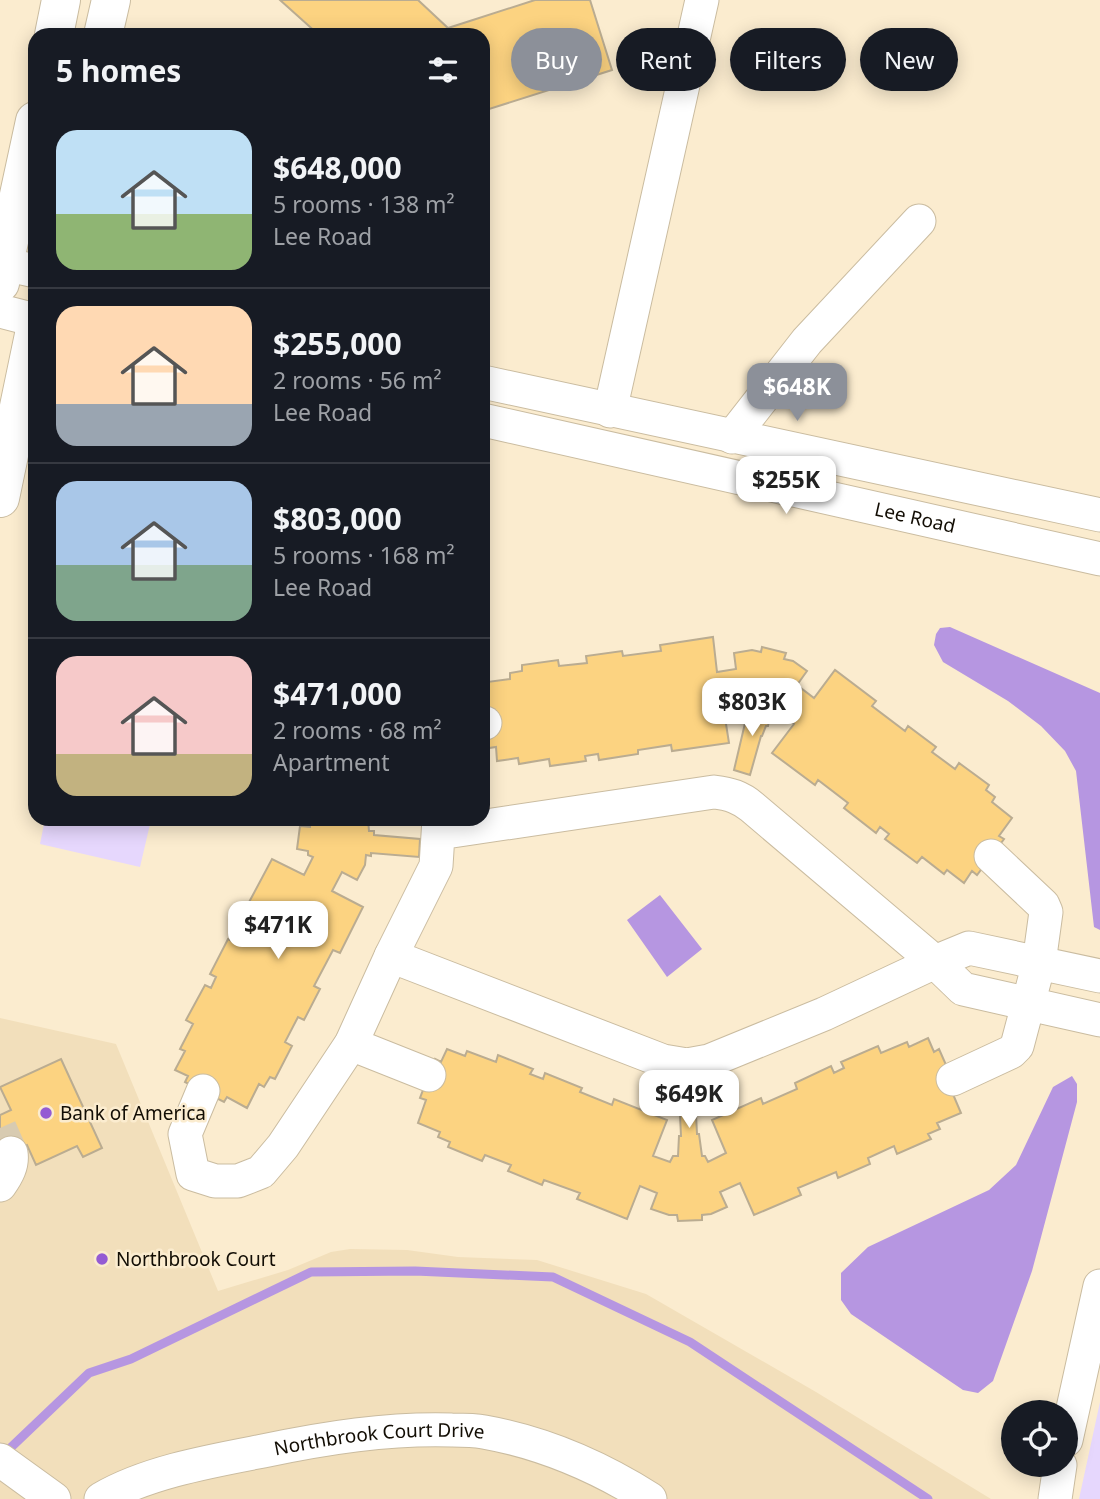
<!DOCTYPE html>
<meta charset="utf-8">
<style>
:root{--surface:#171b24;--page:#242831;--text:#f1f3f6;--muted:#9ea1a6;--line:#363941;--accent:#8c9099}
body{margin:0;font-family:"Noto Sans",sans-serif;background:var(--page);color:var(--text);height:100vh;display:flex;flex-direction:column;font-size:26px;white-space:nowrap}
*{box-sizing:border-box;margin:0}
p{font-size:23px;color:var(--muted)}
.icon{flex:none;width:38px;height:38px;fill:none;stroke:currentColor;stroke-width:2;stroke-linecap:round;stroke-linejoin:round}
.map{position:relative;flex:1;overflow:hidden}
.sheet{position:absolute;left:28px;top:28px;width:462px;height:798px;display:flex;flex-direction:column;background:var(--surface);border-radius:21px;box-shadow:0 4px 18px #0003}
.sheet>*{flex:none}
.banner{position:absolute;left:511px;top:28px;width:483px;height:63px;display:flex;gap:14px}
.controls{position:absolute;left:1001px;top:1400px;display:grid;gap:14px}
.controls a{display:grid;place-items:center;width:77px;height:77px;border-radius:50%;background:var(--surface);box-shadow:0 4px 18px #0003;font-size:35px}
.price{position:absolute;translate:-50% -60px;padding:0 16px;border-radius:14px;background:#fff;color:#222;font-size:23px;line-height:46px;filter:drop-shadow(0 2px 4px #0008)}
.price::after{content:'';position:absolute;left:50%;top:42px;width:21px;height:16px;margin-left:-10px;background:inherit;clip-path:polygon(0 0,100% 0,50% 100%)}
.price.current{background:var(--accent);color:#fff}
ul{padding:0;list-style:none}
li{display:flex;align-items:center;gap:21px;height:175px;padding:0 28px}
li+li{border-top:2px solid var(--line)}
li span{display:grid;place-items:center;flex:none;width:196px;height:140px;border-radius:21px;color:#555}
li>.icon{margin-inline-start:auto}
span .icon{width:84px;height:84px;fill:#fffc;stroke-width:1}
li b{font-size:30px}
h2{display:flex;justify-content:space-between;align-items:center;height:84px;padding:0 28px;font-size:30px}
.chip{padding:0 24px;border-radius:32px;background:var(--surface);box-shadow:0 4px 18px #0003;font-size:24px;line-height:63px}
.chip.current{background:var(--accent);color:#fff}
.map>svg:first-child{display:block}
</style>
<div class="map">
<svg width="1100" height="1499" viewBox="0 0 1100 1499">
<rect width="100%" height="100%" fill="#fbeccf"/>
<path fill="#f2dfbb" d="M0 1018 116 1044 218 1291 288 1270 331 1252 350 1249 407 1250 458 1257 537 1260 646 1294 816 1392 991 1499H0Z"/>
<path fill="#e6d7fd" d="M45 819 151 820 140 867 40 844Z
M1100 1402V1499H1079Z"/>
<path fill="#b696e1" d="M950 627 1100 693V930L1094 927 1076 771 1065 751 1041 726 1008 701 943 662 934 645 936 634 940 628Z
M660 895 702 949 667 977 627 920Z
M1072 1076 1077 1084V1102L1032 1271 993 1381 978 1393 963 1390 851 1314 841 1300V1273L868 1247 989 1190 1016 1165 1053 1087Z"/>
<g fill="none" stroke-linecap="round" stroke-linejoin="round">
<path stroke="#b696e1" stroke-width="9" d="M4 1454 89 1373 131 1359 311 1272 415 1271 553 1277 690 1342 928 1499"/>
</g>
<path fill="#fcd381" stroke="#baac91" stroke-width="2" d="M280 0H418L448 28 535 0H590L612 70 483 111V35H319Z
M713 637 717 672 736 669 734 653 752 650 761 652 762 647 786 653 784 659 793 661 807 671 797 685 814 698 835 670 876 701 872 706 905 731 908 726 936 747 932 752 955 769 959 763 989 785 986 790 995 797 992 802 1012 818 999 836 1004 839 977 875 972 871 964 883 947 870 944 874 922 857 917 863 885 839 889 834 880 827 876 833 844 808 848 803 818 780 815 785 772 753 794 724 778 712 774 716 770 715 768 726H766L762 736H761L750 775 734 770 746 719 745 718 747 710 743 708 742 702 723 705 729 743 672 751 671 745 638 750V754L599 760 598 754 585 756 586 761 550 766 549 759 519 764 518 758 497 761 496 747 489 748 483 707 489 706 487 682 510 679V673L522 671V665L558 660 559 666 587 663 586 656 622 651 623 656 661 651 660 645Z
M316 819H368L369 831H374V835L420 839 419 857 371 853V856L366 855 365 865 357 880 342 872 332 891 363 907 340 953 333 950 314 986 320 989 304 1020 298 1017 285 1042 292 1046 275 1079 270 1077 264 1087 259 1084 247 1108 227 1097 224 1102 185 1082 188 1076 175 1070 185 1051 180 1049 193 1024 186 1020 205 985 211 988 216 977 210 974 228 939 234 942 252 909 247 906 272 859 304 875 313 857 308 855V851L297 849 300 826 310 827V822Z
M928 1038 934 1052 939 1049 957 1090 952 1092 961 1113 937 1123 940 1129 928 1134 931 1139 897 1154 894 1146 868 1158 870 1164 838 1178 836 1172 798 1188 801 1195 754 1215 740 1183 720 1192 727 1207 711 1214 702 1215V1220L678 1221 677 1215H669L651 1209 657 1193 640 1186 627 1219 577 1199 580 1193 544 1180 542 1185 508 1171 511 1165 485 1155 482 1161 448 1147 450 1142 438 1137 440 1132 418 1123 426 1100 420 1098 435 1059 441 1062 447 1049 465 1056 467 1051 496 1062 498 1055 533 1069 530 1074 543 1079 545 1073 582 1088 580 1092 612 1105 614 1099 667 1120 653 1156 670 1162 673 1156H678L679 1136H681L679 1094H695L697 1134H699L702 1156H705L708 1162 726 1153 712 1120 761 1098 763 1104 797 1089 795 1083 831 1066 834 1073 844 1068 841 1062 878 1046 881 1053 907 1042 909 1047Z
M61 1059 102 1148 83 1157 77 1146 36 1165 27 1145 0 1158V1115L11 1110 0 1087Z"/>
<g fill="none" stroke-linecap="round" stroke-linejoin="round">
<path stroke="#d8cbb1" stroke-width="33" stroke-dasharray="33 17" stroke-linecap="butt" d="M0 1128 11 1153"/>
<defs>
<g id="minor">
<path d="M0 263 35 271"/>
<path d="M0 311 35 320"/>
<path d="M483 382 1100 515"/>
<path d="M610 411 702 0"/>
<path id="s1" d="M483 420 1100 559"/>
<path d="M732 437 807 341 919 221"/>
<path d="M483 723H485"/>
<path d="M439 819 436 866 391 956 663 1061 687 1065 709 1061 824 1014 935 962 752 807C740 797 730 794 714 792L439 833"/>
<path d="M1100 976 969 948 935 962 963 989 1100 1020"/>
<path d="M351 1044 429 1075"/>
<path d="M953 1079 1011 1052 1017 1046 1039 963 1046 912 1043 905 991 856"/>
<path d="M203 1091 185 1134 193 1174 215 1181H238L261 1172 283 1146 351 1044 391 956"/>
<path d="M0 1185C7 1175 13 1165 11 1153"/>
<path d="M1066 1440 1100 1286"/>
<path d="M0 1460 54 1499"/>
<path id="s2" d="M101 1499C147 1472 211 1461 263 1451 325 1438 388 1428 452 1430 463 1430 474 1430 484 1432 545 1443 598 1466 650 1499"/>
<path d="M1055 1499 1060 1465"/>
</g>
<path id="major" d="M54 35 61 0
M103 35 111 0
M0 283 35 121
M0 498 35 330"/>
</defs>
<use href="#minor" stroke="#cabca0" stroke-width="35"/>
<use href="#major" stroke="#cabca0" stroke-width="40"/>
<use href="#minor" stroke="#fff" stroke-width="33"/>
<use href="#major" stroke="#fff" stroke-width="38"/>
</g>
<g fill="#945bd3" stroke="#fbeccf" stroke-width="2.5">
<circle cx="46" cy="1113" r="7"/>
<circle cx="102" cy="1259" r="7"/>
</g>
<g text-anchor="middle" dominant-baseline="central" stroke-width="5" stroke-linejoin="round" paint-order="stroke">
<g font-size="19" fill="#120d04" stroke="#fbeccf">
<text stroke="none"><textPath href="#s1" startOffset="443">Lee Road</textPath></text>
<text stroke="none"><textPath href="#s2" startOffset="287">Northbrook Court Drive</textPath></text>
</g>
<g font-size="19" fill="#120d04" stroke="#fbeccf" text-anchor="start">
<text x="60" y="1113">Bank of America</text>
<text x="116" y="1259">Northbrook Court</text>
</g>
</g>
</svg>
<div class="controls">
<a><svg class="icon" aria-label="locate" viewBox="0 0 24 24"><circle cx="12" cy="12" r="6"/><path d="M12 2v4M12 18v4M2 12h4M18 12h4"/></svg></a>
</div>
<b class="price current" style="left:797px;top:423px">$648K</b>
<b class="price" style="left:786px;top:516px">$255K</b>
<b class="price" style="left:752px;top:738px">$803K</b>
<b class="price" style="left:278px;top:961px">$471K</b>
<b class="price" style="left:689px;top:1130px">$649K</b>
<div class="banner">
<a class="chip current">Buy</a>
<a class="chip">Rent</a>
<a class="chip">Filters</a>
<a class="chip">New</a>
</div>
<section class="sheet">
<h2>5 homes<svg class="icon" aria-label="filters" viewBox="0 0 24 24"><path d="M4 7h16M4 17h16"/><circle cx="9" cy="7" r="2"/><circle cx="15" cy="17" r="2"/></svg></h2>
<ul>
<li><span style="background:linear-gradient(#bfe0f5 60%,#8fb573 0)"><svg class="icon" aria-label="home" viewBox="0 0 24 24"><path d="M3 11l9-7 9 7M6 9v11h12V9"/></svg></span><div><b>$648,000</b><p>5 rooms · 138 m²</p><p>Lee Road</p></div></li>
<li><span style="background:linear-gradient(#ffd9b3 70%,#9aa5b1 0)"><svg class="icon" aria-label="home" viewBox="0 0 24 24"><path d="M3 11l9-7 9 7M6 9v11h12V9"/></svg></span><div><b>$255,000</b><p>2 rooms · 56 m²</p><p>Lee Road</p></div></li>
<li><span style="background:linear-gradient(#a9c7e8 60%,#7fa58c 0)"><svg class="icon" aria-label="home" viewBox="0 0 24 24"><path d="M3 11l9-7 9 7M6 9v11h12V9"/></svg></span><div><b>$803,000</b><p>5 rooms · 168 m²</p><p>Lee Road</p></div></li>
<li><span style="background:linear-gradient(#f6c9c9 70%,#c2b280 0)"><svg class="icon" aria-label="home" viewBox="0 0 24 24"><path d="M3 11l9-7 9 7M6 9v11h12V9"/></svg></span><div><b>$471,000</b><p>2 rooms · 68 m²</p><p>Apartment</p></div></li>
</ul>
</section>
</div>
